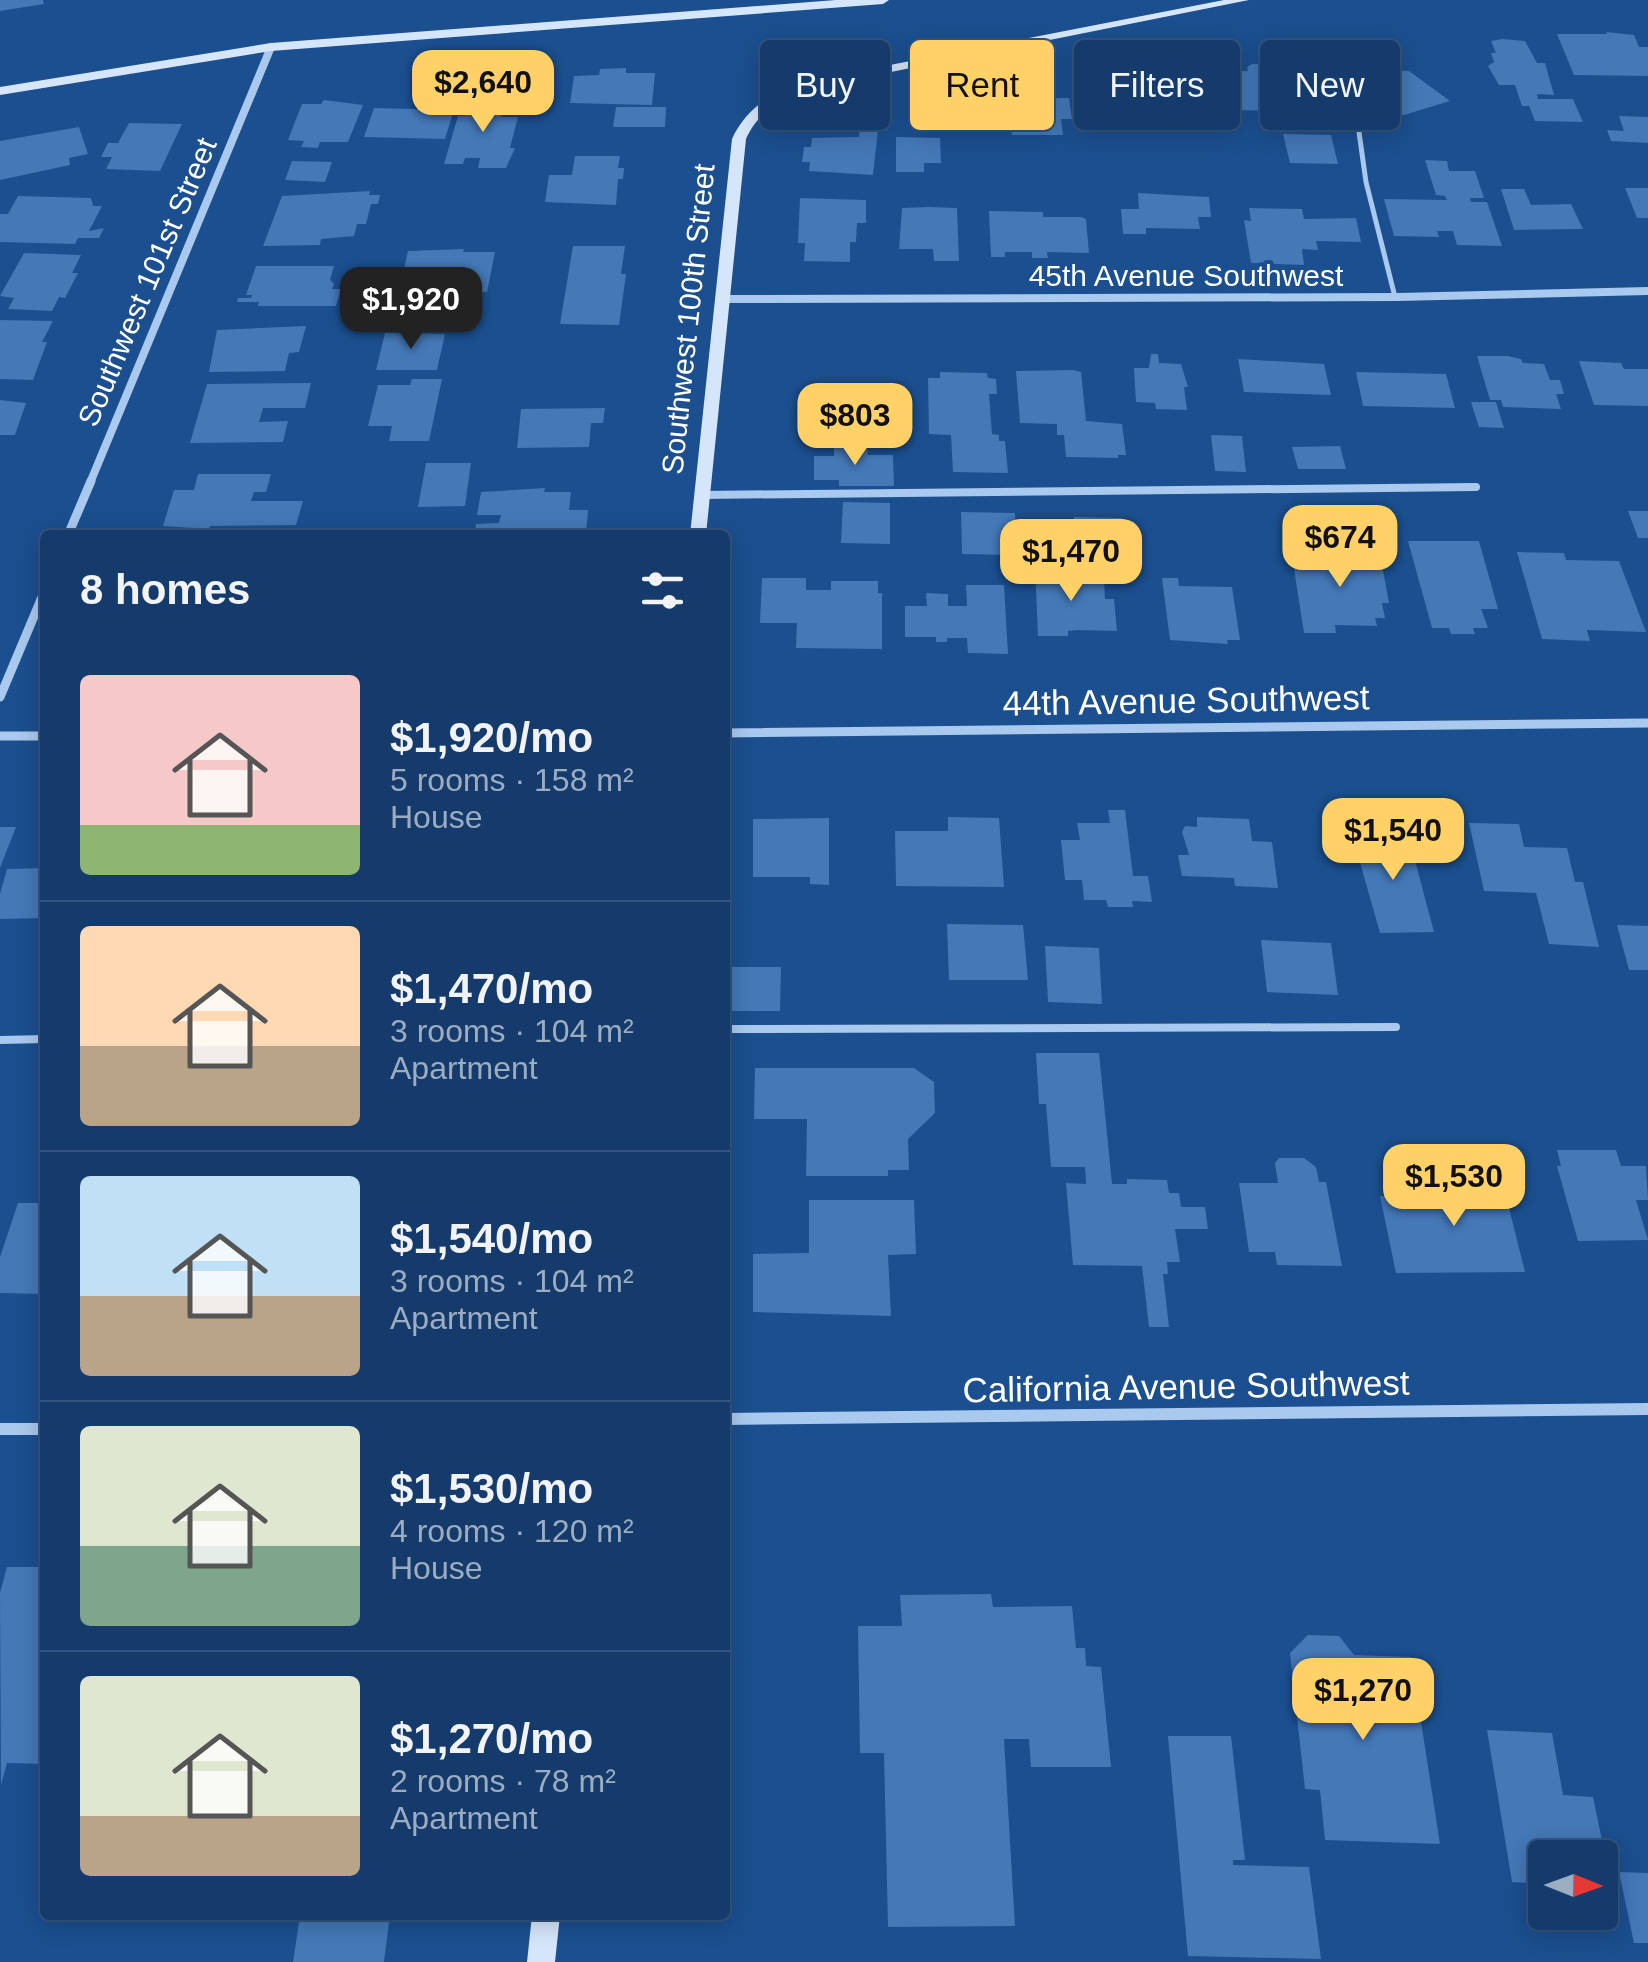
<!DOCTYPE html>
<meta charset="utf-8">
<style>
:root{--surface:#143b6b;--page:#1d4271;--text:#f1f3f6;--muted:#9dadc1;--line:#33557e;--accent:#ffd166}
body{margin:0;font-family:Helvetica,sans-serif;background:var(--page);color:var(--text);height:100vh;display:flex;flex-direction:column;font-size:38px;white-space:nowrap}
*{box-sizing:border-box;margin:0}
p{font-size:32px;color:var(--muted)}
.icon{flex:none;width:55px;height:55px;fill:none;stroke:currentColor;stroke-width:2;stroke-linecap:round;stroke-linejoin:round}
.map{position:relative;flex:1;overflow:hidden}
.side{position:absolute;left:40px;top:530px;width:690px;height:1390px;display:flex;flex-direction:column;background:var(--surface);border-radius:10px;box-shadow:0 5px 25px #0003,0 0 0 2px var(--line)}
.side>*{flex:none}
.banner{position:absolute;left:760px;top:40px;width:738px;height:90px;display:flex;gap:20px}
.needle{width:65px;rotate:91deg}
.tools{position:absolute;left:1528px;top:1840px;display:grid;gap:20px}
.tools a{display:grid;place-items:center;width:90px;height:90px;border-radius:10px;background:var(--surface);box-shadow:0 5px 25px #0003,0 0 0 2px var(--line);font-size:50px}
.price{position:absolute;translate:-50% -85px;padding:0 22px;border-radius:20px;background:var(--accent);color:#111;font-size:32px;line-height:65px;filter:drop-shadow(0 2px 5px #0008)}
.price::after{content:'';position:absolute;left:50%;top:60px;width:30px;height:22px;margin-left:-15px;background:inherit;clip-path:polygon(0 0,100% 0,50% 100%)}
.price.current{background:#222;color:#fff}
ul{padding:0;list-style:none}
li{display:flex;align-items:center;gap:30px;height:250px;padding:0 40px}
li+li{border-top:2px solid var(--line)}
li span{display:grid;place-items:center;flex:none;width:280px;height:200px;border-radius:10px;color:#555}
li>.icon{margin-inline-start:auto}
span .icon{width:120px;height:120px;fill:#fffc;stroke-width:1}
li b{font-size:42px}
h2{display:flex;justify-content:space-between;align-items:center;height:120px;padding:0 40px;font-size:42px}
.tag{padding:0 35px;border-radius:10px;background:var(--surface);box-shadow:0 5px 25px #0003,0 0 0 2px var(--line);font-size:35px;line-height:90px}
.tag.current{background:var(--accent);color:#111}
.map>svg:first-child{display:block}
</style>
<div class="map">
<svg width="1648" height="1962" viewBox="0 0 1648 1962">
<rect width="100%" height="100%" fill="#1b4f8f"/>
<path fill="#4478b7" d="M0 0H43L44 4 0 11Z
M1606 32 1634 35 1639 47H1648V76L1574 75 1557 34H1607Z
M1502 39 1525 41 1537 63H1545L1554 95 1537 94 1538 99H1573L1583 122 1535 121 1529 106H1522L1515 85H1499L1488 66 1494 62 1491 53H1496L1491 41Z
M1279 59 1315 60 1324 112 1232 110 1220 71H1248L1247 67 1252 64 1280 65Z
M1098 62H1116L1119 76H1131L1132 81 1180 84 1181 91H1194L1198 111 1131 113 1124 108 1120 85H1102Z
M626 68V73H655L652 105 570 103 574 76 599 75 600 69Z
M1359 70 1409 71 1450 101 1394 118 1372 101 1395 94 1365 92Z
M1003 89H1031L1032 98H1069L1072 119H1061L1063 135H1012Z
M471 96 505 99 501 117H518L510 148H515L506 168H478L480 158H465L463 164H444L458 116H465Z
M324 100 363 105 348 142H320L318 148 301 147 304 141 288 140 302 104H321Z
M616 107H666L665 127H613Z
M374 108 454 110 445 139 364 137Z
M860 112H880L873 175 809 171 810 162H802L804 147H811L812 138 859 137Z
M1619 116 1648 117V143L1611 141 1607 130 1624 131Z
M129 123 182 124 160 171 106 169 112 157H101L108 143H118Z
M79 127 88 154 69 158 70 165 0 180V141Z
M1283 134 1331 135 1338 164 1290 163Z
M896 137 940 138 941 163H924V172H896Z
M575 156H620L618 168H624L623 179H618L616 205 545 202 549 175H572Z
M1425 160 1447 161 1449 171H1475L1484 198H1470L1471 202H1487L1502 246 1457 245 1453 231H1437L1439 237 1394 236 1384 199 1447 200 1445 196 1436 195Z
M292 161 332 162 325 182 285 180Z
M1625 188H1648V218H1637Z
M1501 189H1524L1531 205 1571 204 1583 229 1514 230Z
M370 191 369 195H380L378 204H371L366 224H357L354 236 321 239 320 245 263 246 282 196Z
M1138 193 1209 197 1211 217H1198L1200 229 1146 228V234H1123L1121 209H1139Z
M18 196 91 198 93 206H102L89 231 104 228 99 238H78L75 244 0 242V214H8Z
M800 198 866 200V223H857L856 242H850V262L804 261 805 243H798Z
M929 207 957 208 959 261H934L933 249H899L902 208Z
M1249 208 1302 209 1304 219 1356 218 1361 242 1316 241 1318 250 1302 249 1304 265 1251 263 1244 220 1251 221Z
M989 211 1043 212V217H1081L1086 219 1089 253 1047 252 1048 258H1032V252H1005V257H991Z
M573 246H625L621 274H626L619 325 560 324Z
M464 249 463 252H495L487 292 411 291 414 278H402L408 251Z
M24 253 81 255 72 273H78L65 298 59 297 52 311 8 309 14 298 0 296Z
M256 266H334L330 280 334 284 332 289H341L336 306H258L259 302H237L238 298H251L252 295H246Z
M0 320 53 321 42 342H47L33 380 0 379Z
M306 326 299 352 289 353 285 371 209 372 217 330Z
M385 333 445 334 437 370H376Z
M1151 354H1158L1159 363 1181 364 1188 387H1184L1187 410 1156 409 1155 403 1136 402 1134 368H1149Z
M1477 356H1508L1521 359 1523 363 1544 364 1550 380H1560L1564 394H1556L1561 409 1503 407 1501 400H1490Z
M1238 359 1324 364 1331 395 1244 392Z
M1579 361 1621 363 1624 369H1648V406L1594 405Z
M1073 370 1081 372 1086 421 1122 424 1126 455H1118V458L1066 457 1064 435H1057V424L1020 423 1016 371Z
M940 372 987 373 988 378 996 379 997 394H989L992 434 999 435V441H1005L1008 473 953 472 951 435 929 434 928 378H940Z
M1356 372 1446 374 1455 408 1363 406Z
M412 379H442L429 441H389L392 426H368L378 385H410Z
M311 383 305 408H263L259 422 288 421 283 442 190 443 207 384Z
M0 400 26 403 15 435H0Z
M1471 402H1496L1504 428 1479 427Z
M605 408 603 423H591L589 447 517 448 521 409Z
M1211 435 1242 436 1246 472 1215 471Z
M1340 446 1346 469H1298L1292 447Z
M834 447H867L868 455H893L894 486H839V480H814V456H834Z
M426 463H471L465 506 418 507Z
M198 474H271L266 492H254L251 501H303L296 525 210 526 209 529 163 526 174 490H194Z
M545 488 544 492H571L569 510H588L586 535H475L476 524 499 523 501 515H477L481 492Z
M843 502 890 503V544L841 543Z
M1628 511H1648V538H1638Z
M961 512 1015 513 1017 555 962 554Z
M1074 517 1122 518 1125 548 1076 546Z
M1408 541H1479L1498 609H1481L1488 628H1473L1475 634H1451L1449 628H1432Z
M1313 551 1380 554 1389 603H1382L1385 618H1375L1377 626 1335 625 1336 633H1304L1292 556H1313Z
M1517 552 1564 553 1566 560 1619 561 1646 632 1587 630 1590 641 1542 639Z
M1035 567H1064L1065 580 1093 584 1092 578H1104L1105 599H1114L1117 631 1078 630 1068 631V636H1038Z
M762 578H806V590H831V581H878V593H882V649L796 648 797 623H760Z
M1162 578H1178L1179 586 1232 587 1240 640H1227L1228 644 1170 640Z
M966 585H1004L1008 654 968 653 967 638H947V642H936V637H905V606H927L926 593 948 594V606H967Z
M1108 810H1125L1133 876H1148L1152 902 1132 901 1133 907H1108L1106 900H1084L1082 880H1065L1061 840H1080L1077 823H1110Z
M948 817 999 818 1004 887 896 886 895 831H948Z
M1197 817 1249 819 1252 841 1272 842 1278 888 1235 886 1234 878 1182 876 1178 855H1189L1182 832 1185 826 1197 827Z
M829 818V885L810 884V877H753V819Z
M1469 823 1519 824 1524 847 1567 848 1575 882H1583L1599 947 1549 944 1536 893 1484 891Z
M0 827H16L0 868Z
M1352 834H1408L1434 932 1380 933Z
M45 868V918L0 919V894L7 869Z
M947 924 1023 925 1028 980H949Z
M1617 925 1648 926V970H1629Z
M1261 940 1331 943 1338 995 1267 992Z
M1045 946 1099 948 1102 1004 1048 1002Z
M725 967H781L780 1011H725Z
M1036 1053H1099L1112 1184H1127V1179L1167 1180 1169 1193H1179L1181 1207H1205L1208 1229H1175L1180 1262H1167L1168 1274H1163L1169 1327H1149L1142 1266 1073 1265 1066 1183 1086 1184 1085 1167H1051L1046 1104H1039Z
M755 1068H914L934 1082 935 1113 908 1139 909 1170H888V1176H806L807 1119H754Z
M1557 1150H1616L1621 1166H1646L1648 1200H1636L1648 1240 1578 1241 1557 1166H1561Z
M1279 1158H1304L1316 1167 1319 1182H1326L1342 1266 1277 1265 1275 1252H1249L1239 1183H1278L1275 1163Z
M1449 1176H1501L1525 1272 1396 1273 1380 1196H1411L1409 1190H1453Z
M44 1185 45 1294 0 1293V1257L18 1203H38Z
M809 1200H914L916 1254 888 1255 891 1316 753 1312V1254L809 1253Z
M7 1567H45V1764L7 1763 1 1785 0 1593Z
M991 1594 993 1607 1072 1606 1076 1648H1085L1086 1666 1101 1667 1111 1767H1031L1029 1739H1004L1015 1926 888 1927 884 1753H860L858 1626H902L900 1595Z
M1308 1635 1339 1636 1354 1655 1411 1657 1440 1844 1325 1840 1320 1790 1305 1789 1290 1653Z
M1487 1730 1552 1733 1563 1795 1593 1797 1606 1860 1545 1858V1884L1512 1882Z
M1168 1736H1231L1245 1860H1233V1865L1309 1867 1321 1959 1188 1956Z
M1619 1872 1648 1873V1943H1634Z
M300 1915H390L384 1962H293Z"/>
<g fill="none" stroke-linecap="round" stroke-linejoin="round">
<path stroke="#a9c9ee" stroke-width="5" d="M1358 125 1366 182 1395 297"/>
<path stroke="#a9c9ee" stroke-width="8" d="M703 495 1476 487
M725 1029 1396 1027
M0 1040 45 1039"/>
<path stroke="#a9c9ee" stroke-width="8" d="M725 299 1398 297 1648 291
M90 483 271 47"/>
<path stroke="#a9c9ee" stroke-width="9" d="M68 535 91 481
M0 697 45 590
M725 733 1648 723
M0 736H45"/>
<path stroke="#a9c9ee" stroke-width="12" d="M725 1419 1648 1409
M0 1429H45"/>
<path fill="#d6e6fa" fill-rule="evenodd" d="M836 0H889L883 4 271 51 0 95V87L271 43Z
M1224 0H1249L816 87C786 97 759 109 746 139L706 535H690L732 139C748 104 778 90 813 80Z
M532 1915H560L555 1962H527Z"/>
</g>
<g text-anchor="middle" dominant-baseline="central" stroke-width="8" stroke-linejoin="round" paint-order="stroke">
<g font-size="30" fill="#fff" stroke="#1b4f8f">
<text x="1186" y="275">45th Avenue Southwest</text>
<text transform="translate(147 282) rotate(-67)">Southwest 101st Street</text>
<text transform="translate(688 319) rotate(-84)">Southwest 100th Street</text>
</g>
<g font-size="35" fill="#fff" stroke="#1b4f8f">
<text transform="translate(1186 700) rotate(-1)">44th Avenue Southwest</text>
<text transform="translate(1186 1386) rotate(-1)">California Avenue Southwest</text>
</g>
</g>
</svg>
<div class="tools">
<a><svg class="needle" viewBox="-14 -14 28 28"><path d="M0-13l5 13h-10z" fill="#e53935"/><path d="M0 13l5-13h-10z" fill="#9dadc1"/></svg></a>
</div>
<b class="price" style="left:483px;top:135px">$2,640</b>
<b class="price current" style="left:411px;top:352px">$1,920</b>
<b class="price" style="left:855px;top:468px">$803</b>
<b class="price" style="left:1340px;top:590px">$674</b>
<b class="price" style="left:1071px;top:604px">$1,470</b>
<b class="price" style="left:1393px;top:883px">$1,540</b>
<b class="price" style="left:1454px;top:1229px">$1,530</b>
<b class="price" style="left:1363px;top:1743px">$1,270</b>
<div class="banner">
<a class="tag">Buy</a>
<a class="tag current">Rent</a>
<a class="tag">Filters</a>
<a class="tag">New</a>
</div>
<section class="side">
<h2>8 homes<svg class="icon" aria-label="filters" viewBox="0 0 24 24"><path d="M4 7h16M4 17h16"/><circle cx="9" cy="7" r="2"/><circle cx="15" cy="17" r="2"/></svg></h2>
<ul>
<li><span style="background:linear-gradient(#f6c9c9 75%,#8fb573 0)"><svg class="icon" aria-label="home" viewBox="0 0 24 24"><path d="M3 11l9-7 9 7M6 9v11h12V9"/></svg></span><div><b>$1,920/mo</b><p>5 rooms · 158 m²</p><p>House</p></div></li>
<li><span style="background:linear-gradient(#ffd9b3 60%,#b9a48a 0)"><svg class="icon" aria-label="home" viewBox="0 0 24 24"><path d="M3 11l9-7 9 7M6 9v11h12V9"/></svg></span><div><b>$1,470/mo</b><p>3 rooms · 104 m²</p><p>Apartment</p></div></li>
<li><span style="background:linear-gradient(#bfe0f5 60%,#b9a48a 0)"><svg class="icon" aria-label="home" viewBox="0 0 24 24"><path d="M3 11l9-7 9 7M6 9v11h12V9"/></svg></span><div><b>$1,540/mo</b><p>3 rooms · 104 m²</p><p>Apartment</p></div></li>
<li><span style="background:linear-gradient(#dfe7d0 60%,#7fa58c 0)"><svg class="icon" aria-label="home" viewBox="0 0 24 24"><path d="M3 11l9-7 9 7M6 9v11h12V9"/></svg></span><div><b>$1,530/mo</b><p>4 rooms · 120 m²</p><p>House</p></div></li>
<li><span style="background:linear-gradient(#dfe7d0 70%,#b9a48a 0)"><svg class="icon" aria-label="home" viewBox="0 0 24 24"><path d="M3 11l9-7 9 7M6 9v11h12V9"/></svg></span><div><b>$1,270/mo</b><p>2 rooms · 78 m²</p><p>Apartment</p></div></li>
</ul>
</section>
</div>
